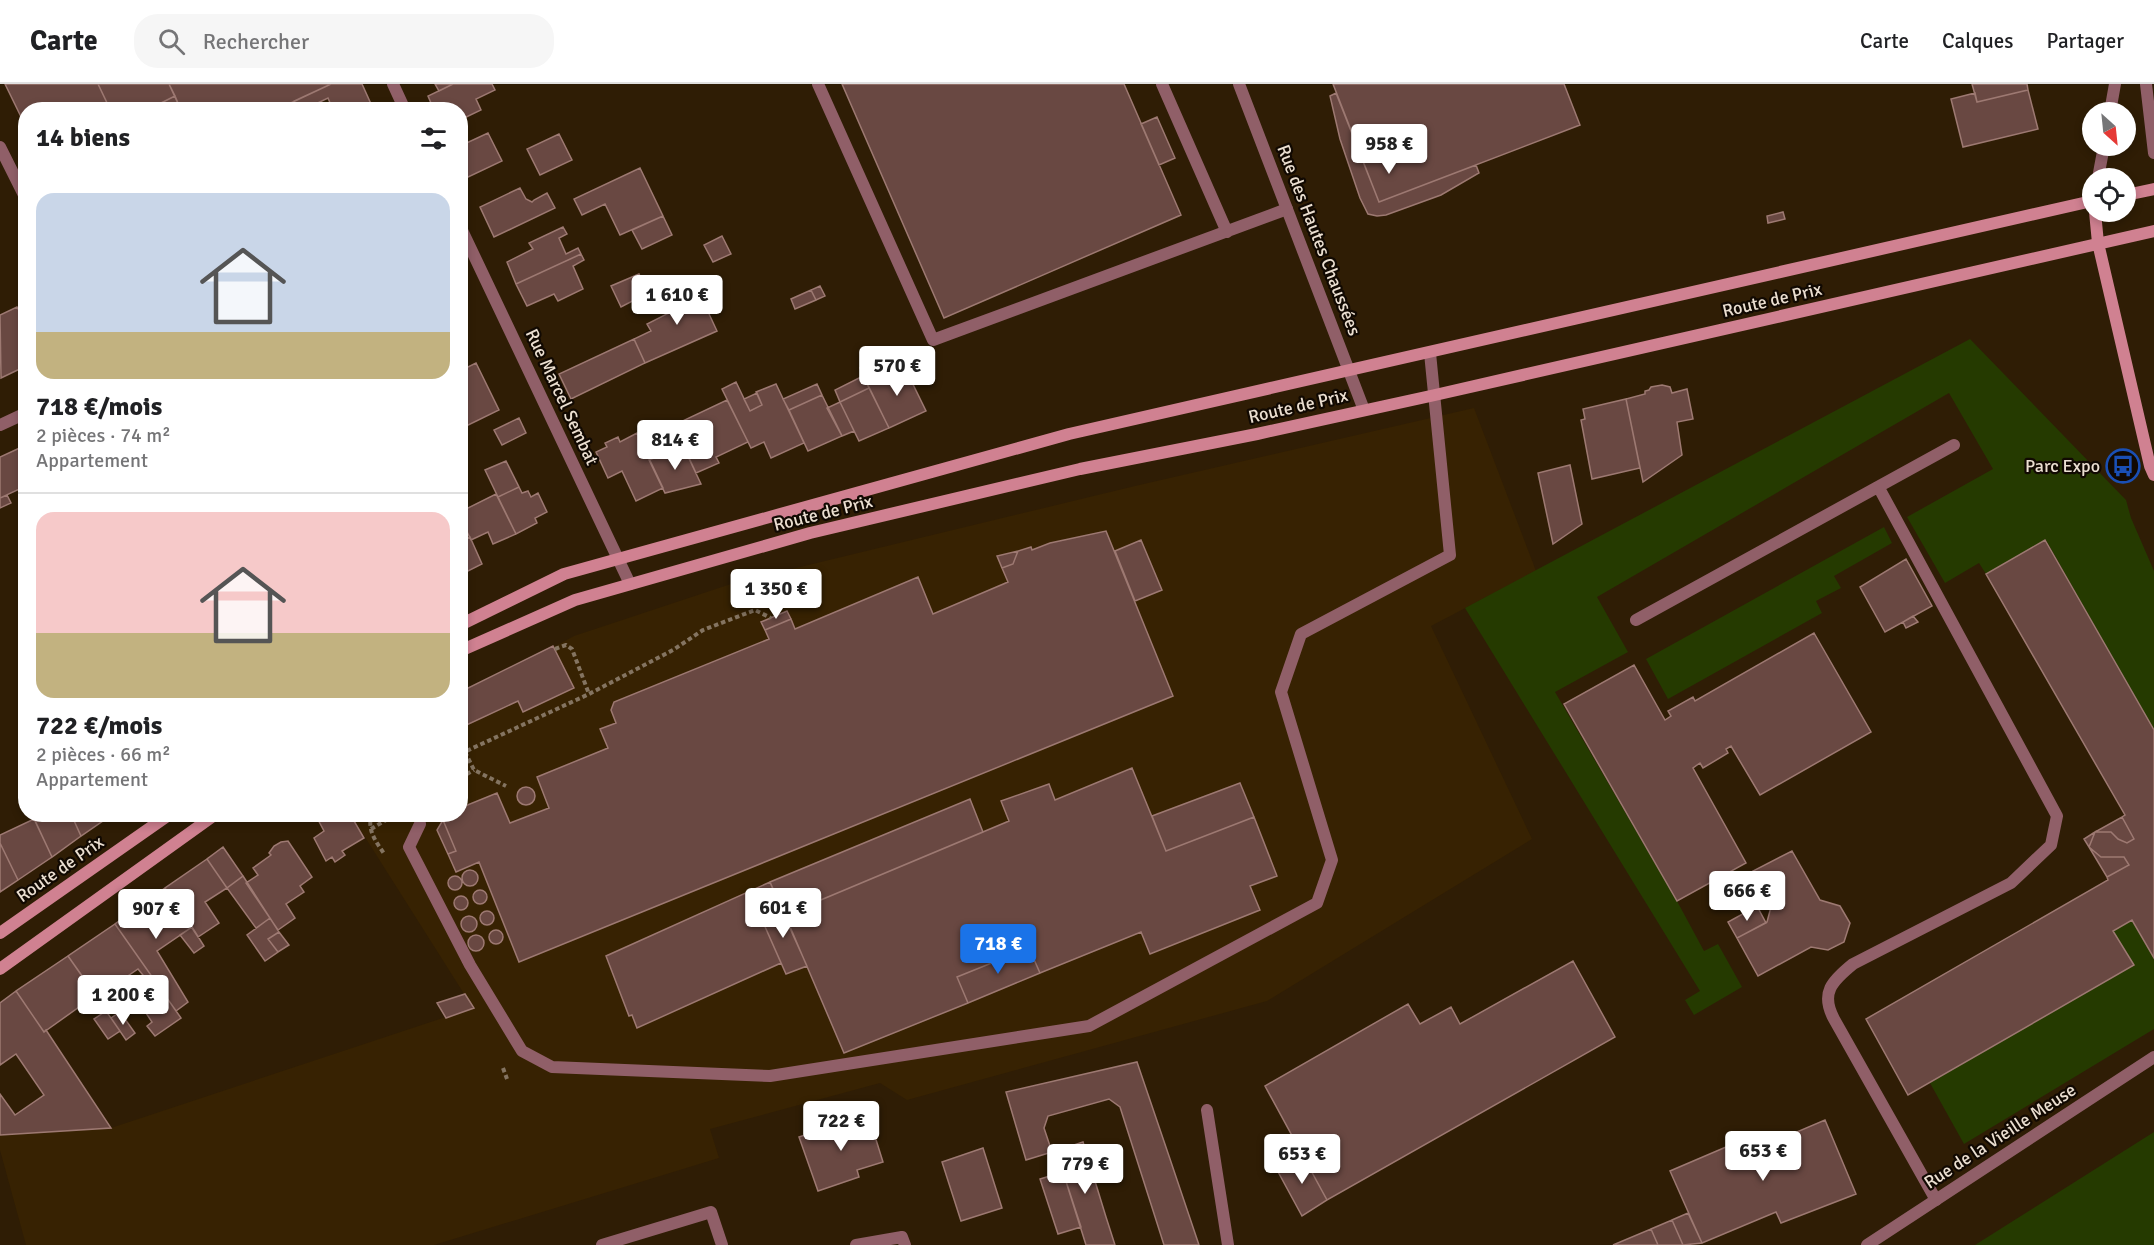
<!DOCTYPE html>
<html lang="fr">
<meta charset="utf-8">
<style>
:root{--surface:#fff;--page:#f6f6f6;--text:#202124;--muted:#757577;--line:#e0e0e0;--accent:#1a73e8}
body{margin:0;font-family:Signika,sans-serif;background:var(--page);color:var(--text);height:100vh;display:flex;flex-direction:column;font-size:22px;white-space:nowrap}
*{box-sizing:border-box;margin:0}
p{font-size:20px;color:var(--muted)}
.icon{flex:none;width:33px;height:33px;fill:none;stroke:currentColor;stroke-width:2;stroke-linecap:round;stroke-linejoin:round}
.map{position:relative;flex:1;overflow:hidden}
.side{position:absolute;left:18px;top:18px;width:450px;height:720px;display:flex;flex-direction:column;background:var(--surface);border-radius:24px;box-shadow:0 3px 9px #0003}
.side>*{flex:none}
.needle{width:39px;rotate:153deg}
.fabs{position:absolute;left:2082px;top:18px;display:grid;gap:12px}
.fabs a{display:grid;place-items:center;width:54px;height:54px;border-radius:50%;background:var(--surface);box-shadow:0 3px 9px #0003;font-size:30px}
.price{position:absolute;translate:-50% -51px;padding:0 14px;border-radius:6px;background:#fff;color:#222;font-size:20px;line-height:39px;filter:drop-shadow(0 2px 3px #0008)}
.price::after{content:'';position:absolute;left:50%;top:36px;width:18px;height:14px;margin-left:-9px;background:inherit;clip-path:polygon(0 0,100% 0,50% 100%)}
.price.current{background:var(--accent);color:#fff}
ul{padding:0;list-style:none}
li{display:grid;align-content:center;gap:12px;height:318px;padding:0 18px}
li+li{border-top:2px solid var(--line)}
li span{display:grid;place-items:center;height:186px;border-radius:18px;color:#555}
li>.icon{margin-inline-start:auto}
span .icon{width:108px;height:108px;fill:#fffc;stroke-width:1}
li b{font-size:26px}
h2{display:flex;justify-content:space-between;align-items:center;height:72px;padding:0 18px;font-size:26px}
header{display:flex;align-items:center;gap:36px;box-sizing:border-box;height:84px;padding:0 30px;background:var(--surface);border-bottom:2px solid var(--line)}
header strong{font-size:28px}
nav{display:flex;gap:33px;margin-inline-start:auto;font-size:21px}
.search{width:420px;height:54px;background:var(--page);display:flex;align-items:center;gap:15px;box-sizing:border-box;padding:0 21px;border-radius:24px;color:var(--muted);font-size:22px}
.map>svg:first-child{display:block}
</style>
<header>
<strong>Carte</strong>
<div class="search"><svg class="icon" aria-label="search" viewBox="0 0 24 24"><circle cx="10" cy="10" r="6"/><path d="M15 15l6 6"/></svg>Rechercher</div>
<nav><a>Carte</a><a>Calques</a><a>Partager</a></nav>
</header>
<div class="map">
<svg width="2154" height="1161" viewBox="0 0 2154 1161">
<rect width="100%" height="100%" fill="#2f1d05"/>
<path fill="#372202" d="M1474 324 1536 487 1431 542 1532 755 1267 917 907 1016 880 999 710 1045 719 1074 434 1161H26L0 1066V1051L111 1044 473 924 351 731 460 730 461 613 574 552 734 499 1135 402Z"/>
<path fill="#253a00" d="M1970 255 2126 416 2131 434 2154 487V647L2046 456 1986 490 1979 479 1945 499 1907 433 1993 385 1949 309 1597 513 1628 568 1555 608 1677 817 1704 867 1718 860 1742 903 1694 931 1685 916 1700 907 1465 524Z
M1884 443 1892 459 1834 492 1841 504 1816 517 1822 529 1668 615 1646 575Z
M2132 836 2154 874V945L1964 1060 1930 999 2133 881 2113 847Z
M2154 1048V1161H1975Z"/>
<path fill="#694842" stroke="#9d7972" stroke-width="1.5" d="M5 0H98L108 21 97 26H26V43Z
M98 0H169L175 12 147 26H97L108 21Z
M169 0H331L276 26H181Z
M331 0H362L371 20 359 26H333L328 14 303 26H298L294 17Z
M435 0H453L439 7Z
M453 0H492L495 6 476 15 481 26 460 36V26H434L428 12Z
M842 0H1124L1181 131 944 234Z
M1333 0H1564L1580 41 1379 118Z
M1972 0H2027L2028 6 1977 18Z
M2028 6 2038 45 1963 63 1951 15 1975 9 1977 18Z
M1336 9 1379 118 1476 81 1479 89 1441 111 1386 131 1377 132 1368 130 1360 114 1340 55 1330 12Z
M175 12 181 26H147Z
M1157 33 1175 74 1159 81 1141 40Z
M488 49 502 77 466 94 460 82V62Z
M559 50 572 76 540 91 527 65Z
M640 84 663 132 620 151 605 120 582 131 574 115Z
M520 104 526 115 532 118 534 116 547 109 555 124 494 153 480 123Z
M1783 128 1785 135 1768 139 1767 132Z
M663 132 672 151 642 165 632 146Z
M563 143 567 150 559 154 566 170 578 164 581 170 516 200 507 178 533 165 529 159Z
M722 152 731 170 713 178 704 161Z
M581 170 584 176 573 182 583 205 558 217 554 210 527 222 516 200Z
M639 190 648 209 621 223 611 202Z
M696 202 717 247 645 279 634 255 651 247 647 240 667 230 662 218Z
M820 202 825 212 816 216 811 206Z
M811 206 816 216 795 225 791 215Z
M17 223 26 239V282L1 294 0 231Z
M634 255 645 279 571 315 559 290Z
M897 268 904 282 867 299 860 284Z
M460 277 464 285 476 279 499 326 460 345Z
M904 282 926 327 889 344 867 299Z
M863 292 869 304 840 318 835 306Z
M736 298 750 327 762 321 756 308 776 300 804 359 771 374 764 358 751 364 722 305Z
M817 300 822 311 789 326 783 315Z
M1662 301 1670 303 1672 309 1687 305 1693 335 1677 338 1682 371 1643 398 1626 315 1645 310V307L1649 306 1651 303Z
M869 304 889 344 859 357 840 318Z
M757 309 762 321 750 327 744 315Z
M822 311 842 352 808 367 789 326Z
M1626 315 1640 384 1592 395 1581 336 1585 335 1583 325Z
M727 316 748 358 716 373 719 379 696 389 674 341Z
M840 318 854 347 842 352 827 324Z
M519 334 526 349 502 361 494 346Z
M637 349 663 404 636 417 622 387 608 394 596 368 607 363 605 359 618 353 620 358Z
M24 362 26 402 0 414V373Z
M683 362 701 400 665 409 649 376Z
M506 377 519 403 498 413 485 386Z
M1570 381 1582 440 1553 460 1538 389Z
M519 403 522 409 528 407 531 413 538 409 547 428 535 434 537 439 516 450 498 413Z
M496 410 516 450 493 460 488 448 471 456 460 433V428Z
M7 411 11 419 0 424V414Z
M1106 447 1173 612 519 878 479 778 456 788 448 770 456 767 443 736 447 730H460V724L497 709 510 739 549 724 537 693 608 664 600 645 616 639 611 626 614 618 769 555 765 546 791 535 795 545 918 493 933 530 1008 498 1002 484 1013 480 1018 467 1031 463 1032 466 1050 459Z
M470 453 482 480 466 488 460 475V457Z
M1141 456 1162 506 1135 517 1115 467Z
M2045 456 2154 646V874L2132 836 2113 847 2134 881 1908 1011 1866 935 2108 796 2107 793 2129 781 2124 773H2101L2089 763 2095 748H2111L2118 755 2127 759 2134 755 2122 733 2125 731 1986 490Z
M1018 467 1013 480 1002 484 997 472Z
M1906 475 1932 522 1885 548 1860 503Z
M787 527 791 535 765 546 761 538Z
M1913 532 1918 538 1906 544 1903 538Z
M1814 549 1871 648 1760 711 1731 662 1726 665 1728 669 1703 684 1700 679 1693 684 1746 779 1677 817 1564 620 1634 581 1665 636 1671 632 1668 627 1693 613 1695 617Z
M553 562 574 604 523 628 518 617 460 644V608Z
M1132 684 1166 767 1254 733 1277 792 1250 802 1260 826 1150 870 1141 848 1040 889 1029 864 957 893 968 919 844 969 785 831 1009 737 1001 717 1049 700 1055 716Z
M1240 699 1254 733 1166 767 1152 732Z
M517 712a9 9 0 1 1 18 0a9 9 0 1 1-18 0Z
M970 715 983 748 785 831 770 798Z
M32 730H71L81 752 52 773Z
M71 730H113L81 752Z
M315 730H350L364 754 342 767 345 771 335 778 332 773 326 777 314 754 324 747Z
M2122 733 2134 755 2127 759 2118 755 2111 748H2095Z
M34 735 52 773 18 796 0 759V751Z
M443 736 456 767 448 770 437 746Z
M2095 748 2089 763 2084 755Z
M288 757 312 793 300 802 304 808 286 820 295 834 278 846 246 799 258 791 253 784 271 771 269 769 274 762 281 758Z
M0 759 18 796 0 808Z
M223 763 243 792 227 804 207 775Z
M2089 763 2101 773H2124L2129 781 2107 793Z
M1792 767 1820 816 1840 822 1850 839 1844 858 1828 866 1811 863 1758 892 1737 854 1767 838 1771 823 1753 787Z
M207 775 227 804 205 818 219 839 198 853 165 804Z
M462 794a8 8 0 1 1 16 0a8 8 0 1 1-16 0Z
M448 799a7 7 0 1 1 14 0a7 7 0 1 1-14 0Z
M243 792 270 834 256 844 227 804Z
M770 798 779 820 759 829 781 879 637 944 632 931 629 932 606 872Z
M165 804 192 843 157 867 188 918 176 927 115 840Z
M473 813a7 7 0 1 1 14 0a7 7 0 1 1-14 0Z
M454 819a7 7 0 1 1 14 0a7 7 0 1 1-14 0Z
M779 820 807 882 786 890 759 829Z
M1757 822 1766 839 1737 854 1728 838Z
M480 834a7 7 0 1 1 14 0a7 7 0 1 1-14 0Z
M461 840a8 8 0 1 1 16 0a8 8 0 1 1-16 0Z
M270 834 279 848 268 855 278 868 265 877 247 851Z
M115 840 181 934 155 952 147 942 152 938 132 908 147 896 138 885 97 913 68 872Z
M192 843 204 862 194 869 180 851Z
M489 853a7 7 0 1 1 14 0a7 7 0 1 1-14 0Z
M279 848 289 861 278 868 268 855Z
M468 859a8 8 0 1 1 16 0a8 8 0 1 1-16 0Z
M1029 864 1040 889 968 919 957 893Z
M68 872 103 922 97 926 89 916 44 948 16 907Z
M1573 877 1615 953 1327 1116 1265 1002 1408 920 1420 940 1451 923 1460 940Z
M16 907 44 948 46 946 111 1044 0 1051V1010L15 1031 44 1011 16 970 0 981V919Z
M465 910 474 924 446 934 437 919Z
M106 927 120 947 108 955 94 935Z
M120 928 135 949 126 956 111 934Z
M1137 978 1170 1075 1199 1161H1164L1120 1023 1109 1015 1048 1032 1044 1044 1052 1068 1026 1076 1006 1008Z
M868 1030 883 1078 857 1086 859 1093 818 1107 799 1053Z
M1825 1036 1856 1110 1781 1139 1776 1128 1702 1159 1670 1087 1747 1054 1752 1067Z
M1083 1058 1106 1133 1115 1161H1086L1063 1088 1056 1067Z
M983 1064 1002 1124 961 1137 942 1078Z
M1302 1070 1327 1116 1302 1132 1276 1084Z
M1063 1088 1081 1143 1058 1150 1040 1095Z
M1688 1129 1702 1159 1683 1161 1672 1136Z
M1672 1136 1683 1161H1658L1651 1145Z
M1651 1145 1658 1161H1613Z"/>
<g fill="none" stroke-linecap="round" stroke-linejoin="round">
<path stroke="#847461" stroke-width="4" stroke-dasharray="4.5 3" stroke-linecap="butt" d="M555 565 566 561 572 565 589 610
M465 668 474 686 506 702
M460 670 589 610 673 566 703 546 755 526 771 534
M460 694 474 686
M372 730C366 746 377 759 385 771
M371 745 396 730
M503 984 507 995"/>
<path stroke="#905f68" stroke-width="12" d="M818 0 933 256 1287 125
M1162 0 1227 148
M0 341 26 329
M1879 404 2057 732 2051 761 2011 799 1853 880C1832 897 1820 909 1834 935L1936 1116
M1636 536 1954 361
M420 740 409 763 470 881 522 967 552 983 770 992 1089 942 1317 819 1332 776 1281 608 1301 550 1450 471 1430 269
M1207 1026 1228 1161
M602 1161 711 1128 722 1161
M856 1161 902 1153 905 1161"/>
<path stroke="#905f68" stroke-width="12" d="M393 0 405 26
M1239 0 1364 326
M2146 0 2154 69
M2110 28 2115 0
M0 63 26 115
M2098 94 2104 62
M460 142 630 500
M1867 1161 2154 973"/>
<path stroke="#d08191" stroke-width="12" d="M2126 111 2154 105
M2095 128 2098 159 2150 382 2154 391
M460 541 564 490 1069 350 2092 117
M460 567 575 516 810 449 1080 385 1257 350 1435 311 2154 147
M0 849 170 730
M0 885 216 730"/>
</g>
<defs>
<symbol id="bus-ring" viewBox="-11 -11 22 22"><circle r="9.5" fill="#110902" stroke="#1a4fb4" stroke-width="1.5"/><path d="M-5-6H5V4H4V6H2V4H-2V6H-4V4H-5ZM-3.5-4V0h7V-4ZM-3.5 1.2v1.5H-2V1.2ZM2 1.2v1.5H3.5V1.2Z" fill="#1a4fb4"/></symbol>
</defs>
<g fill-rule="evenodd">
<use href="#bus-ring" x="2104" y="363" width="38" height="38"/>
</g>
<g text-anchor="middle" dominant-baseline="central" stroke-width="4.5" stroke-linejoin="round" paint-order="stroke">
<g font-size="18" fill="#ebdfd1" stroke="#110902">
<text transform="translate(1319 156) rotate(69)">Rue des Hautes Chaussées</text>
<text transform="translate(1772 216) rotate(-13)">Route de Prix</text>
<text transform="translate(562 313) rotate(65)">Rue Marcel Sembat</text>
<text transform="translate(1298 322) rotate(-13)">Route de Prix</text>
<text transform="translate(823 429) rotate(-14)">Route de Prix</text>
<text transform="translate(60 785) rotate(-35)">Route de Prix</text>
<text transform="translate(2000 1052) rotate(-33)">Rue de la Vieille Meuse</text>
</g>
<g font-size="18" fill="#ebdfd1" stroke="#110902" text-anchor="end">
<text x="2100" y="382">Parc Expo</text>
</g>
</g>
</svg>
<div class="fabs">
<a><svg class="needle" viewBox="-14 -14 28 28"><path d="M0-13l5 13h-10z" fill="#e53935"/><path d="M0 13l5-13h-10z" fill="#757577"/></svg></a>
<a><svg class="icon" aria-label="locate" viewBox="0 0 24 24"><circle cx="12" cy="12" r="6"/><path d="M12 2v4M12 18v4M2 12h4M18 12h4"/></svg></a>
</div>
<b class="price" style="left:1389px;top:91px">958 €</b>
<b class="price" style="left:677px;top:242px">1 610 €</b>
<b class="price" style="left:897px;top:313px">570 €</b>
<b class="price" style="left:675px;top:387px">814 €</b>
<b class="price" style="left:776px;top:536px">1 350 €</b>
<b class="price" style="left:1747px;top:838px">666 €</b>
<b class="price" style="left:783px;top:855px">601 €</b>
<b class="price" style="left:156px;top:856px">907 €</b>
<b class="price current" style="left:998px;top:891px">718 €</b>
<b class="price" style="left:123px;top:942px">1 200 €</b>
<b class="price" style="left:841px;top:1068px">722 €</b>
<b class="price" style="left:1763px;top:1098px">653 €</b>
<b class="price" style="left:1302px;top:1101px">653 €</b>
<b class="price" style="left:1085px;top:1111px">779 €</b>
<section class="side">
<h2>14 biens<svg class="icon" aria-label="filters" viewBox="0 0 24 24"><path d="M4 7h16M4 17h16"/><circle cx="9" cy="7" r="2"/><circle cx="15" cy="17" r="2"/></svg></h2>
<ul>
<li><span style="background:linear-gradient(#c9d6e8 75%,#c2b280 0)"><svg class="icon" aria-label="home" viewBox="0 0 24 24"><path d="M3 11l9-7 9 7M6 9v11h12V9"/></svg></span><div><b>718 €/mois</b><p>2 pièces · 74 m²</p><p>Appartement</p></div></li>
<li><span style="background:linear-gradient(#f6c9c9 65%,#c2b280 0)"><svg class="icon" aria-label="home" viewBox="0 0 24 24"><path d="M3 11l9-7 9 7M6 9v11h12V9"/></svg></span><div><b>722 €/mois</b><p>2 pièces · 66 m²</p><p>Appartement</p></div></li>
</ul>
</section>
</div>
